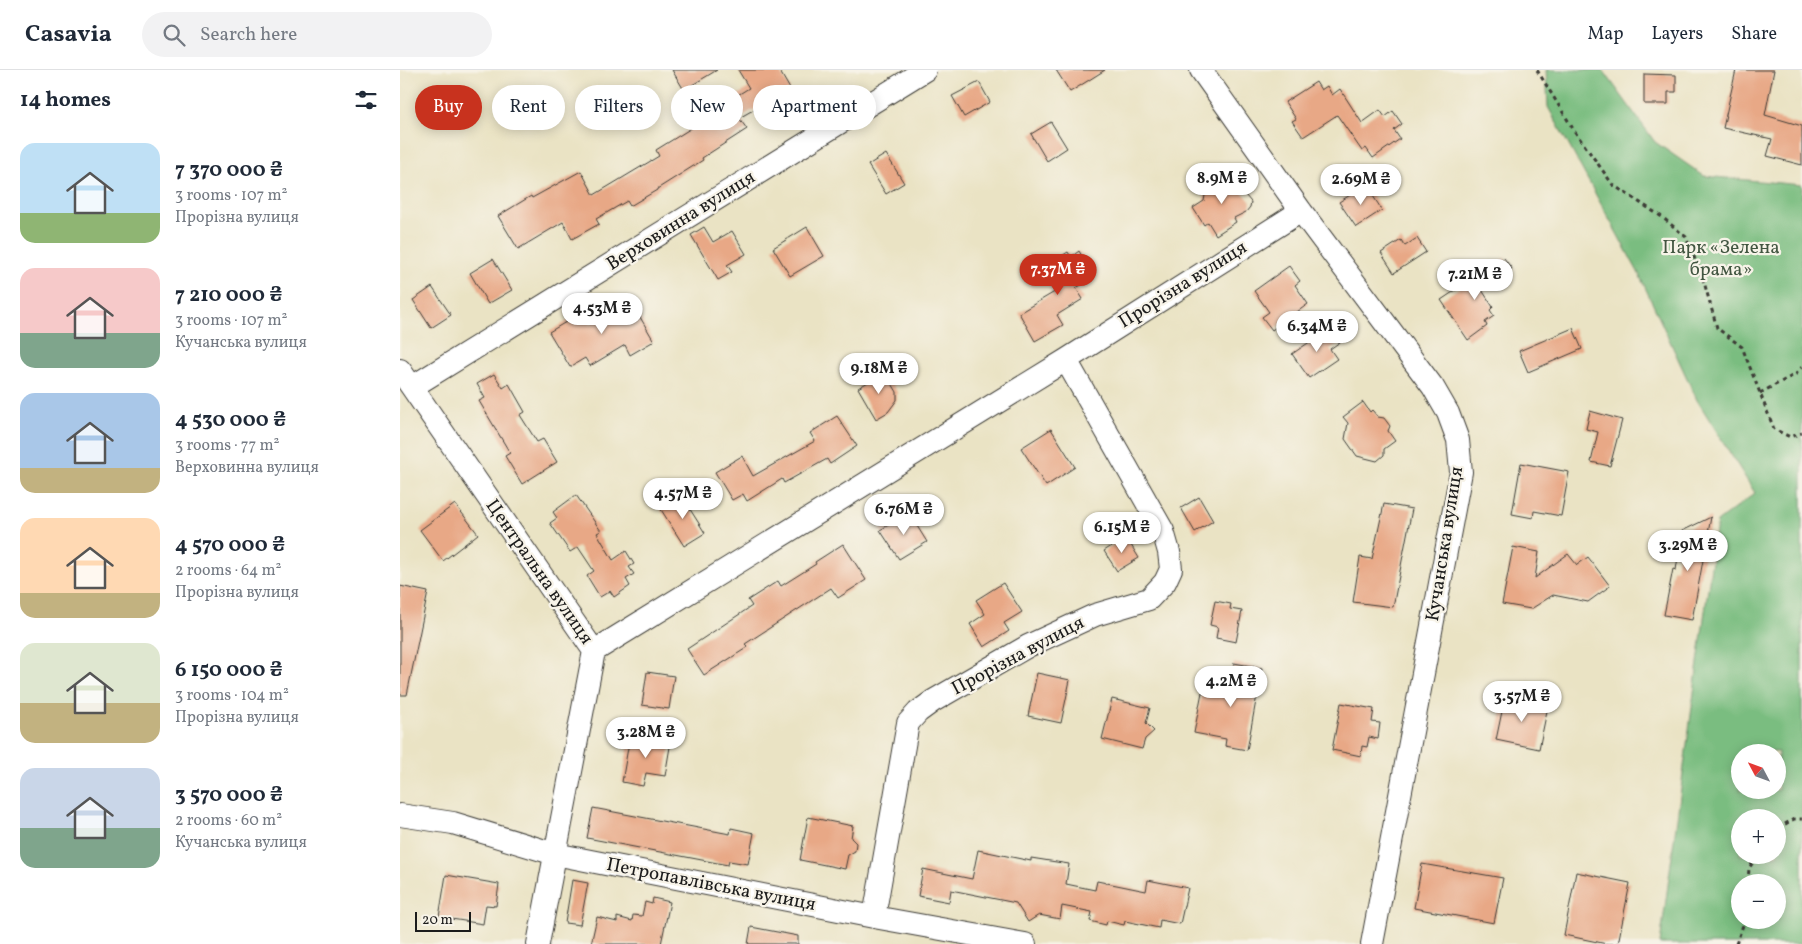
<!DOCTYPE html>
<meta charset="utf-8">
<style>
:root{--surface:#fff;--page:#f2f2f3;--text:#1f2937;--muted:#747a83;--line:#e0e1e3;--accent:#c8321e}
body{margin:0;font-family:Vollkorn,serif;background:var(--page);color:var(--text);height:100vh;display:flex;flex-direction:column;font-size:19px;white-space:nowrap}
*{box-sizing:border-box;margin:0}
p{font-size:16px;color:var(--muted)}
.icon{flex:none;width:28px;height:28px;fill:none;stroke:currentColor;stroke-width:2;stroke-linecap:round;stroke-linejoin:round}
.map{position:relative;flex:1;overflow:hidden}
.details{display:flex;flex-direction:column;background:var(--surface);width:400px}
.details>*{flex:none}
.hud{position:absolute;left:15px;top:15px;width:475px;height:45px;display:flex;gap:10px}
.needle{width:32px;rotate:311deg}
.tools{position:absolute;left:1331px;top:674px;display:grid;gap:10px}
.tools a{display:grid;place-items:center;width:55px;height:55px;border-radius:50%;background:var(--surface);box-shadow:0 2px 12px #0003;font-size:25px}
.scale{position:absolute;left:15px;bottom:12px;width:56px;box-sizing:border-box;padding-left:5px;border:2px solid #1c1c1c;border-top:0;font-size:14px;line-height:18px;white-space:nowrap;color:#1c1c1c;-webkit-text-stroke:4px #f7f3e8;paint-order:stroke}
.price{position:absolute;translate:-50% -42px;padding:0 11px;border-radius:18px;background:#fff;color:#222;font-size:16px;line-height:32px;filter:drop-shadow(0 1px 2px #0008)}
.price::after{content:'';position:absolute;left:50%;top:30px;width:15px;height:11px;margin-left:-8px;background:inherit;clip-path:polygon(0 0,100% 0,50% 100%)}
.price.current{background:var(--accent);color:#fff}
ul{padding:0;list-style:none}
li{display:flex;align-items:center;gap:15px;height:125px;padding:0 20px}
li span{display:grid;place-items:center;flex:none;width:140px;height:100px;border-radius:15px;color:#555}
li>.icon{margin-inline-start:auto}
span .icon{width:60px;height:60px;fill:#fffc;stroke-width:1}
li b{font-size:21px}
h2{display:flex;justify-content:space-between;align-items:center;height:60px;padding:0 20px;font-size:21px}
.tag{padding:0 18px;border-radius:22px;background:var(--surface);box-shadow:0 2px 12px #0003;font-size:18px;line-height:45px}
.tag.current{background:var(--accent);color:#fff}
header{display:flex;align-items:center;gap:30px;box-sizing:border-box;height:70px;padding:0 25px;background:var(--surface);border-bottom:1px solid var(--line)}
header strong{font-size:24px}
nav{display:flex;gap:28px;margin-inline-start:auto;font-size:18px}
.search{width:350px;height:45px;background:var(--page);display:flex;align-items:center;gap:12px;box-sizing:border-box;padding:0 18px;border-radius:28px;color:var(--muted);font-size:19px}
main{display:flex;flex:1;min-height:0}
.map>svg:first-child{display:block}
</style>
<header>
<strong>Casavia</strong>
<div class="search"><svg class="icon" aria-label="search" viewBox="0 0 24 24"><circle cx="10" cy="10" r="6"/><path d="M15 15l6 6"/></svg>Search here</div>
<nav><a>Map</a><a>Layers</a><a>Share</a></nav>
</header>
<main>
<section class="details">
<h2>14 homes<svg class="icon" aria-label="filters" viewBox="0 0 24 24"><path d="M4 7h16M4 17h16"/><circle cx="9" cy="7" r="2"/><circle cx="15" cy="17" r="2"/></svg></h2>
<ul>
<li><span style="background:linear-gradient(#bfe0f5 70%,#8fb573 0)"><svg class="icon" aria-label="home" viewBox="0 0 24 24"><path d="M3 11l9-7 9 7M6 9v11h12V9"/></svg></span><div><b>7 370 000 ₴</b><p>3 rooms · 107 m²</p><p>Прорізна вулиця</p></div></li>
<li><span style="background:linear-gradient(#f6c9c9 65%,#7fa58c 0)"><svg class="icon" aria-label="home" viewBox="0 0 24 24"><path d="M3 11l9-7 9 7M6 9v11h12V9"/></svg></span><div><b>7 210 000 ₴</b><p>3 rooms · 107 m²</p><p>Кучанська вулиця</p></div></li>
<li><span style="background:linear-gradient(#a9c7e8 75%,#c2b280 0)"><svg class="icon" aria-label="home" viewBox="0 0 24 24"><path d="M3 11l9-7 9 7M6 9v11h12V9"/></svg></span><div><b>4 530 000 ₴</b><p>3 rooms · 77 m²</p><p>Верховинна вулиця</p></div></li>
<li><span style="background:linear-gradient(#ffd9b3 75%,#c2b280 0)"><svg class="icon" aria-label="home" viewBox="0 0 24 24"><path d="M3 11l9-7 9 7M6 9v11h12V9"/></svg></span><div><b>4 570 000 ₴</b><p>2 rooms · 64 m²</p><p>Прорізна вулиця</p></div></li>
<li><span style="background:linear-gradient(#dfe7d0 60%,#c2b280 0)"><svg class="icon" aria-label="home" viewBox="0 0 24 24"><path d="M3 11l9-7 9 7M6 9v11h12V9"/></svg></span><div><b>6 150 000 ₴</b><p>3 rooms · 104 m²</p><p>Прорізна вулиця</p></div></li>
<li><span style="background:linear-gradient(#c9d6e8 60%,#7fa58c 0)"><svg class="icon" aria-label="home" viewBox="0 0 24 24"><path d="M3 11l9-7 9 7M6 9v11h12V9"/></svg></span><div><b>3 570 000 ₴</b><p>2 rooms · 60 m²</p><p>Кучанська вулиця</p></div></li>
</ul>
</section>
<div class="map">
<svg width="1402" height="874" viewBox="0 0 1402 874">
<rect width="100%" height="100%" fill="#f7f3e8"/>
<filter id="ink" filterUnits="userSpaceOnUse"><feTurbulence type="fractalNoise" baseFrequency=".02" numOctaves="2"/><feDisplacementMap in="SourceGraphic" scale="10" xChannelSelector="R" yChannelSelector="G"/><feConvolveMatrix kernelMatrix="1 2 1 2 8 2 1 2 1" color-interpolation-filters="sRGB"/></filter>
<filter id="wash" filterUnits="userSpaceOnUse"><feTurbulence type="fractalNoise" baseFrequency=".0096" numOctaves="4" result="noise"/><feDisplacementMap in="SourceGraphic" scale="20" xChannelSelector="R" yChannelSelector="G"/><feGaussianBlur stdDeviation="1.12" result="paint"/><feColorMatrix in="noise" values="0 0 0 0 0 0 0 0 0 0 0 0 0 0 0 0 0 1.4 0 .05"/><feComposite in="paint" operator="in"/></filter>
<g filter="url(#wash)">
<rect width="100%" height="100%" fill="#eae3c4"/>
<path fill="#7abd80" stroke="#4b6c4e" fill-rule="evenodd" d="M1146 0H1203L1255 72 1304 106 1402 115V874H1260L1317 452 1355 423 1297 330 1238 202 1148 37ZM1340 682H1378V720H1340ZM1340 748H1378V785H1340ZM1340 812H1378V850H1340Z"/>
<g id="blocks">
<path fill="#e8a886" d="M272 0H317L284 20Z
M338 0H379L390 19 339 48 347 59 302 88 303 90 257 119V120L230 136 227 131 196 149 199 154 172 169 163 152 118 179 98 146 131 126 132 128 181 101 194 125 259 86 256 80 306 49 304 46 349 18Z
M656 0H705L670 22Z
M1336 0H1374L1365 45 1402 56V95L1367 86 1372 69 1323 58Z
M1244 4 1276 5V22H1268V34H1244Z
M579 12 590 32 564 47 552 26Z
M916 12 921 20 927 16 932 25 940 19 962 53 980 40 985 47 993 41 1002 54 994 60 1000 69 973 88 966 78 962 81 937 45 903 67 892 51 896 49 885 32Z
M651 52 667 78 647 91 631 64Z
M486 84 504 113 486 124 468 95Z
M812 111 834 112 851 132 850 137 846 142 834 148 836 152 816 165 808 152 804 155 793 138 804 131 807 114Z
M966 115 982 140 956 157 939 132Z
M304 157 313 172 332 161 346 184 327 195 332 202 318 210 291 165Z
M407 157 424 186 390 206 373 178Z
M1017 168 1026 182 994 203 981 183 1001 170 1005 176Z
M679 181 692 203 685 207 688 211 676 218 683 229 657 245 663 255 635 271 619 243 658 220 651 207 655 205 649 194 668 182 671 187Z
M1104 188 1112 199 1082 220 1093 237 1090 240 1094 246 1085 252 1087 256 1068 270 1041 230Z
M93 189 112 220 88 234 70 203Z
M889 196 900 211 895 215 908 234 872 260 862 247 869 242 854 221Z
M32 217 51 245 31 258 13 230Z
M230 230 254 271 230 285 225 275 190 296 185 288 170 297 149 262 183 242 190 254Z
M930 258 940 272 930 279 937 289 909 308 892 284Z
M1173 258 1182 279 1128 302 1119 281Z
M485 302 497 322V330L488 342 476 349 458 318Z
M94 304 103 318 109 314 125 342 120 345 137 372 143 369 157 392 122 414 105 386 110 383 79 331 85 328 77 314Z
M963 332 970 342 972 340 978 347 984 348 990 356 988 361 995 371 984 379V385L977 391 957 386 945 369 948 353 943 347Z
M1190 341 1222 350 1210 396 1191 392 1198 362 1186 359Z
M437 346 457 376 430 394 427 389 384 413 382 409 347 431 343 424 332 430 315 402 342 386 353 406 415 371 410 363Z
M651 359 675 397 646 416 621 378Z
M1121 393 1169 402 1161 446 1134 441 1133 448 1112 444Z
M176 425 201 461 197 463 213 490 226 481 234 494 229 497 234 504 226 509 230 516 214 527 210 521 200 527 187 506 194 501 178 477 170 482 150 453 157 448 153 442Z
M281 425 305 463 284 476 260 438Z
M799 427 813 451 795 462 781 438Z
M55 434 78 464 43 491 20 460Z
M984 434 1012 439 993 537 953 532 960 487 972 489Z
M509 443 527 472 499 489 480 460Z
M1311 447 1292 550 1264 545 1273 499 1276 500 1282 461Z
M726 467 739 488 717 501 704 481Z
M443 474 466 510 438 528 431 518 345 574 348 577 304 605 287 579 352 536 348 530 378 511 381 516 416 494 415 492Z
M1113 477 1139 482 1135 508 1168 484 1177 495 1188 487 1210 516 1188 532 1153 525 1131 539 1102 534Z
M603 513 622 542 604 553 609 561 584 577 570 554 585 544 576 530Z
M0 516 28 522 7 625H0Z
M815 531 831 534 830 539 842 541 836 572 816 568 818 557 810 555Z
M834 593 862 598 847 680 825 676 826 669 794 663 802 622 815 625 818 609 831 612Z
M247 602 274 606 269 639 242 635Z
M637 603 670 610 661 653 628 646Z
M1105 627 1148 636 1139 679 1096 670Z
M712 629 750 638 746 653 754 661 745 669 742 679 702 669Z
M941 633 974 639 972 652 980 653 978 669 969 667 967 677 962 676 961 686 932 680Z
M238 665 271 671 265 706 246 703 243 716 222 712 229 672 237 674Z
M193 738 330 764 331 758 354 763 348 794 329 791 328 795 187 768Z
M408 747 453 756 451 768 456 773 455 781 448 785 445 799 400 790Z
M578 780 631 791V788L669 794 666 814 695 820 697 811 746 821 748 810 788 818 780 854 760 850 759 858 725 851 724 855 707 851 706 855 690 851 692 842 662 836 660 849 639 845 628 852 616 833 551 820 549 832 518 826 523 799 572 809Z
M1022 794 1103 808 1094 853 1014 838Z
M1176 802 1230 813 1218 874H1207L1164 865Z
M46 805 99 814 96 836 86 835 83 854 39 847Z
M172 810 188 813 180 855 165 853Z
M253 828 270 832 261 874H191L197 847 217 852V847L232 851 233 845 242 846 245 832 252 834Z
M351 857 398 866V874H348Z"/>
</g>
</g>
<g filter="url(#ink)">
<use href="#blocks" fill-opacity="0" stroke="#3b3a35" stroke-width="1"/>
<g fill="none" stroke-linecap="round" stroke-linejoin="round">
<defs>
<path id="street" d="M801 0 901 141 1033 317 1048 343 1058 370 1061 402 972 874
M0 300 194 581 138 874
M12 317 525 0
M194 581 666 290 901 141
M0 745 53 753 155 784 474 847 625 874
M474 847 508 653 518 642 533 631 628 576 695 545 749 529 765 512 771 499 769 482 763 461 666 290"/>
</defs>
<use href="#street" stroke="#3b3a35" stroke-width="24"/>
<path stroke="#3b3a35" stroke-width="3" stroke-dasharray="4 4" stroke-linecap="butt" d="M1137 0 1175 62 1213 115 1262 147 1286 167 1304 212 1317 258 1342 277 1374 359 1390 367 1402 363
M1360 323 1396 304 1402 297
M1378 758 1394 749H1402
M1348 812 1349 798 1358 785
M1336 874 1345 850"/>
<use href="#street" stroke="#fff" stroke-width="22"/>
</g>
</g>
<g text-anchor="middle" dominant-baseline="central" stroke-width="4.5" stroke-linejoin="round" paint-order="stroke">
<g font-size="19" fill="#1c1c1c" stroke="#f7f3e8">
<text transform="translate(281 151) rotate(-32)">Верховинна вулиця</text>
<text transform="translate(783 215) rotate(-32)">Прорізна вулиця</text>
<text transform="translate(1045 474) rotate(-81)">Кучанська вулиця</text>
<text transform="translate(139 502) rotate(55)">Центральна вулиця</text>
<text transform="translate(618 586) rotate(-28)">Прорізна вулиця</text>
<text transform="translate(311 815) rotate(11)">Петропавлівська вулиця</text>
</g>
<g font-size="19" fill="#425641" stroke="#f7f3e8">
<text x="1321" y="178">Парк «Зелена<tspan x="1321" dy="22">брама»</tspan></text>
</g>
</g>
</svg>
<div class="tools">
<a><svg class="needle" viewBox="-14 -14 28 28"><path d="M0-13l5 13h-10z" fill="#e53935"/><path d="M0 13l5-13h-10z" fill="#747a83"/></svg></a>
<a>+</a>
<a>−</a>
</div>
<div class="scale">20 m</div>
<b class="price" style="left:822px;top:135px">8.9M ₴</b>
<b class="price" style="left:961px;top:136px">2.69M ₴</b>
<b class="price current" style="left:658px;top:226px">7.37M ₴</b>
<b class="price" style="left:1075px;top:231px">7.21M ₴</b>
<b class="price" style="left:202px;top:265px">4.53M ₴</b>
<b class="price" style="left:917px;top:283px">6.34M ₴</b>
<b class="price" style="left:479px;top:325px">9.18M ₴</b>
<b class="price" style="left:283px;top:450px">4.57M ₴</b>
<b class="price" style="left:504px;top:466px">6.76M ₴</b>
<b class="price" style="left:722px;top:484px">6.15M ₴</b>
<b class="price" style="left:1288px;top:502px">3.29M ₴</b>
<b class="price" style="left:831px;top:638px">4.2M ₴</b>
<b class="price" style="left:1122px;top:653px">3.57M ₴</b>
<b class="price" style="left:246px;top:689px">3.28M ₴</b>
<div class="hud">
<a class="tag current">Buy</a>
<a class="tag">Rent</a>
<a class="tag">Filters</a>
<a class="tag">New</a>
<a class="tag">Apartment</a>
</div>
</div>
</main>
